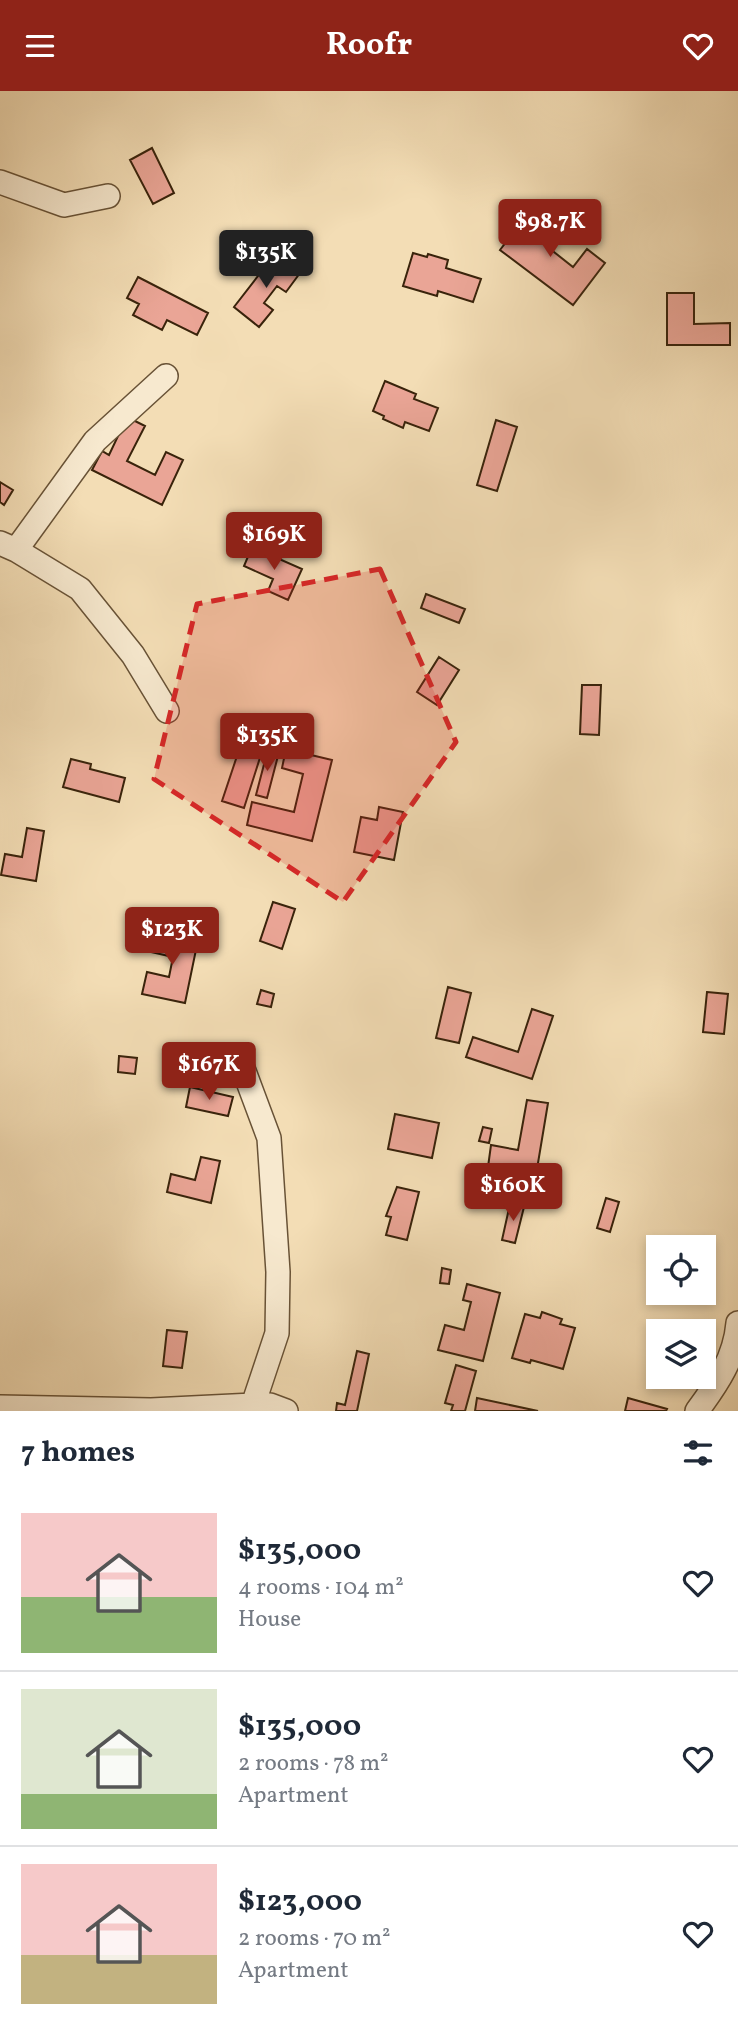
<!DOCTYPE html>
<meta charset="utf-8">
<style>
:root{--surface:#fff;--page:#f2f2f3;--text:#1f2937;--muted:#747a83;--line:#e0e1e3;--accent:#8f2418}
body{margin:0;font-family:Vollkorn,serif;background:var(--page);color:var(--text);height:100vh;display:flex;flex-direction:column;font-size:26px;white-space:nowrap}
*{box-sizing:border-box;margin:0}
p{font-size:23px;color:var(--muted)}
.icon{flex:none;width:38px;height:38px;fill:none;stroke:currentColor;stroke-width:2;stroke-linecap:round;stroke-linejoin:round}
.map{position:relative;height:1320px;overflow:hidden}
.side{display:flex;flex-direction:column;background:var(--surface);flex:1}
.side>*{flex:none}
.fabs{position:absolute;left:646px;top:1144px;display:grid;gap:14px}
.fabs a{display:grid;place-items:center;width:70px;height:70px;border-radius:0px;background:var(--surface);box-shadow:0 4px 10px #0003;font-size:35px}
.price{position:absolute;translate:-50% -60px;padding:0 16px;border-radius:7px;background:var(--accent);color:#fff;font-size:23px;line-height:46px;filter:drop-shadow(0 2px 4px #0008)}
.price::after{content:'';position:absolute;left:50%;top:42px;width:21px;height:16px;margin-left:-10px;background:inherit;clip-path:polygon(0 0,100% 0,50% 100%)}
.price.active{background:#222;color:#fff}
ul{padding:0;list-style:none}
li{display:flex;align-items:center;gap:21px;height:175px;padding:0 21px}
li+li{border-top:2px solid var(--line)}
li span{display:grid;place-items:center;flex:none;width:196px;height:140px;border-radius:0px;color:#555}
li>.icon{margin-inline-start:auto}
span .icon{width:84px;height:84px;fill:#fffc;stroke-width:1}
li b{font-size:30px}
h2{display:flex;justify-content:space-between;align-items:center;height:84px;padding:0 21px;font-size:30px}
header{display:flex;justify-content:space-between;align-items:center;height:91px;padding:0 21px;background:var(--accent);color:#fff;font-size:32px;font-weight:700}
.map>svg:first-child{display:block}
</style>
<header><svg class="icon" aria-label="menu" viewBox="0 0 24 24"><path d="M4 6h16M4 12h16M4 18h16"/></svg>Roofr<svg class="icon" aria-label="heart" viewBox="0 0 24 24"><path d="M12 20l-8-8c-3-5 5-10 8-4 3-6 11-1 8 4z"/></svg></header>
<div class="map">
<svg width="738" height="1320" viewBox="0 0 738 1320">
<rect width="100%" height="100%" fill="#f3ddb5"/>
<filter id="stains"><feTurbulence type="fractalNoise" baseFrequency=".00286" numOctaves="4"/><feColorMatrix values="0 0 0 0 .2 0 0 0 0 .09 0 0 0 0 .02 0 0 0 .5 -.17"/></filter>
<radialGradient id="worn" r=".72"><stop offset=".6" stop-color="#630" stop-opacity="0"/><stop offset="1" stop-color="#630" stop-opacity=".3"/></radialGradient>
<path fill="#eaa596" stroke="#39230b" stroke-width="2" d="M152 57 174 102 153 113 130 69Z
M532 117 553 133 540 150 573 176 587 158 605 172 573 214 500 159Z
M413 162 427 166 428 163 448 169 446 177 481 188 473 211 438 200 437 205 403 195Z
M275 163 300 182 286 201 277 195 264 212 273 219 259 236 234 216Z
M138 186 208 222 197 244 167 229 162 239 133 224 139 213 127 207Z
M667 202H694V233L730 232V254H667Z
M385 290 416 303 414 308 438 317 429 340 405 331 403 337 383 328 384 325 373 320Z
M127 326 145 335 127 370 155 384 166 361 183 369 162 414 92 379 102 360 109 364Z
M496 329 517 336 497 400 477 394Z
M0 391 13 399 4 414 0 411Z
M252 456 302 478 288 509 268 500 273 488 244 475Z
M426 503 465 518 459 532 421 517Z
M439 566 459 579 437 614 417 601Z
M582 594H601L599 644 580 643Z
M244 644 265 651 244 717 222 710Z
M268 658 279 661 267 707 256 704Z
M286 658 332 669 312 750 247 734 252 711 294 721 303 683 282 677Z
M71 668 91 673 90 678 125 687 119 711 63 696Z
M379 716 403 721 394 769 354 761 361 726 377 729Z
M27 737 44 740 36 790 1 784 5 763 22 766Z
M273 811 295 818 282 858 260 850Z
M156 839 198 849 185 912 142 903 147 881 169 886 173 866 151 861Z
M448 896 471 902 459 952 436 947Z
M261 899 274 903 271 916 257 913Z
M707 901 728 903 724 943 703 941Z
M532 918 553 925 532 988 466 966 473 946 518 961Z
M119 965 137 967 135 983 118 981Z
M190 996 233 1006 228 1025 186 1016Z
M527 1009 548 1012 536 1084 488 1076 491 1054 518 1059Z
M395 1023 439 1032 432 1067 388 1058Z
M483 1036 492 1038 489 1052 479 1050Z
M201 1066 220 1070 211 1112 167 1101 171 1083 195 1089Z
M397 1096 419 1101 407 1149 386 1144 391 1126 386 1125Z
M606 1107 619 1111 610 1141 597 1137Z
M510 1113 524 1116 515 1152 502 1149Z
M442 1177 451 1179 449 1193 440 1192Z
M467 1193 500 1202 483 1270 438 1259 445 1234 464 1239 471 1211 463 1209Z
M542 1221 562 1228 560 1233 575 1237 563 1278 531 1269 530 1272 512 1267 525 1223 540 1227Z
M167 1239 187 1241 182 1277 163 1275Z
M357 1260 369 1263 357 1320H336L337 1312 345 1314Z
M456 1274 476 1280 465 1320H451L453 1314 445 1312Z
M477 1307 538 1320H475Z
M628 1307 667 1318 666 1320H625Z"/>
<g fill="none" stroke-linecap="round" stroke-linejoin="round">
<defs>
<path id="street" d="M0 91 64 114 108 105
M0 452 16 459 80 498 133 564 167 620
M16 459 95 350 166 285
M241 972 269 1047 278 1181 277 1242 253 1314
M0 1316 151 1319 253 1314H270L286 1320
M697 1320C717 1293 735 1267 738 1232"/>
</defs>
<use href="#street" stroke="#685236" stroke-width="26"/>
<use href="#street" stroke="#f7e9cf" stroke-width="23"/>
</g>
<path fill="#d62828" fill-opacity="0.2" stroke="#d62828" stroke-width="5" stroke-dasharray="14 9" stroke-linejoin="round" d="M380 478 456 651 343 811 154 688 197 513Z"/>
<rect width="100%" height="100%" filter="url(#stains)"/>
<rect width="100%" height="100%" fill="url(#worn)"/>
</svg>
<div class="fabs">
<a><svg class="icon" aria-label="locate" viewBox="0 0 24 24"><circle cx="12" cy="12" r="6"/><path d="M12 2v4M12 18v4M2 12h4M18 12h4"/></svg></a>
<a><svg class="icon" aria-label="layers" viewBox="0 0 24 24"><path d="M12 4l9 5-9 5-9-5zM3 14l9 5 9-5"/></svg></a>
</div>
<b class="price" style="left:550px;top:168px">$98.7K</b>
<b class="price active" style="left:266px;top:199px">$135K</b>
<b class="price" style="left:274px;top:481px">$169K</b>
<b class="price" style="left:267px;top:682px">$135K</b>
<b class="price" style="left:172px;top:876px">$123K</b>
<b class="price" style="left:209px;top:1011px">$167K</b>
<b class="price" style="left:513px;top:1132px">$160K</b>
</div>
<section class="side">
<h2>7 homes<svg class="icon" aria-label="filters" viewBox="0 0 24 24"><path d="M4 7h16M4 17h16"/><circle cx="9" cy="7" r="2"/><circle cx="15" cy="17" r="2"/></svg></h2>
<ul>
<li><span style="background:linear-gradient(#f6c9c9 60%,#8fb573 0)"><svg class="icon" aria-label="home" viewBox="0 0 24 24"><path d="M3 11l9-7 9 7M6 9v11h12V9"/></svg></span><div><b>$135,000</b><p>4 rooms · 104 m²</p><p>House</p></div><svg class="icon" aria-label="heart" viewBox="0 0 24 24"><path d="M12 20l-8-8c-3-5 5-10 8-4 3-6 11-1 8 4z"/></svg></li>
<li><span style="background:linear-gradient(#dfe7d0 75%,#8fb573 0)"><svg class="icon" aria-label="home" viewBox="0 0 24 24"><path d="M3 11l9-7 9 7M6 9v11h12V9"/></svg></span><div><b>$135,000</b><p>2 rooms · 78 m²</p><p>Apartment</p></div><svg class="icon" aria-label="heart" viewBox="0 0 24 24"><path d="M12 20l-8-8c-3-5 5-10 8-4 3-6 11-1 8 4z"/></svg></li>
<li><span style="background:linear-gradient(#f6c9c9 65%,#c2b280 0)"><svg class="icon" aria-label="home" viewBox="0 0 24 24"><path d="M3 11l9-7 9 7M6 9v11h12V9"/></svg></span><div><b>$123,000</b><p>2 rooms · 70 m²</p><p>Apartment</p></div><svg class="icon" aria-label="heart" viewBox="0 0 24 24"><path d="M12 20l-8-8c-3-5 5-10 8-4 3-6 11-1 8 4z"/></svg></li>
</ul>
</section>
